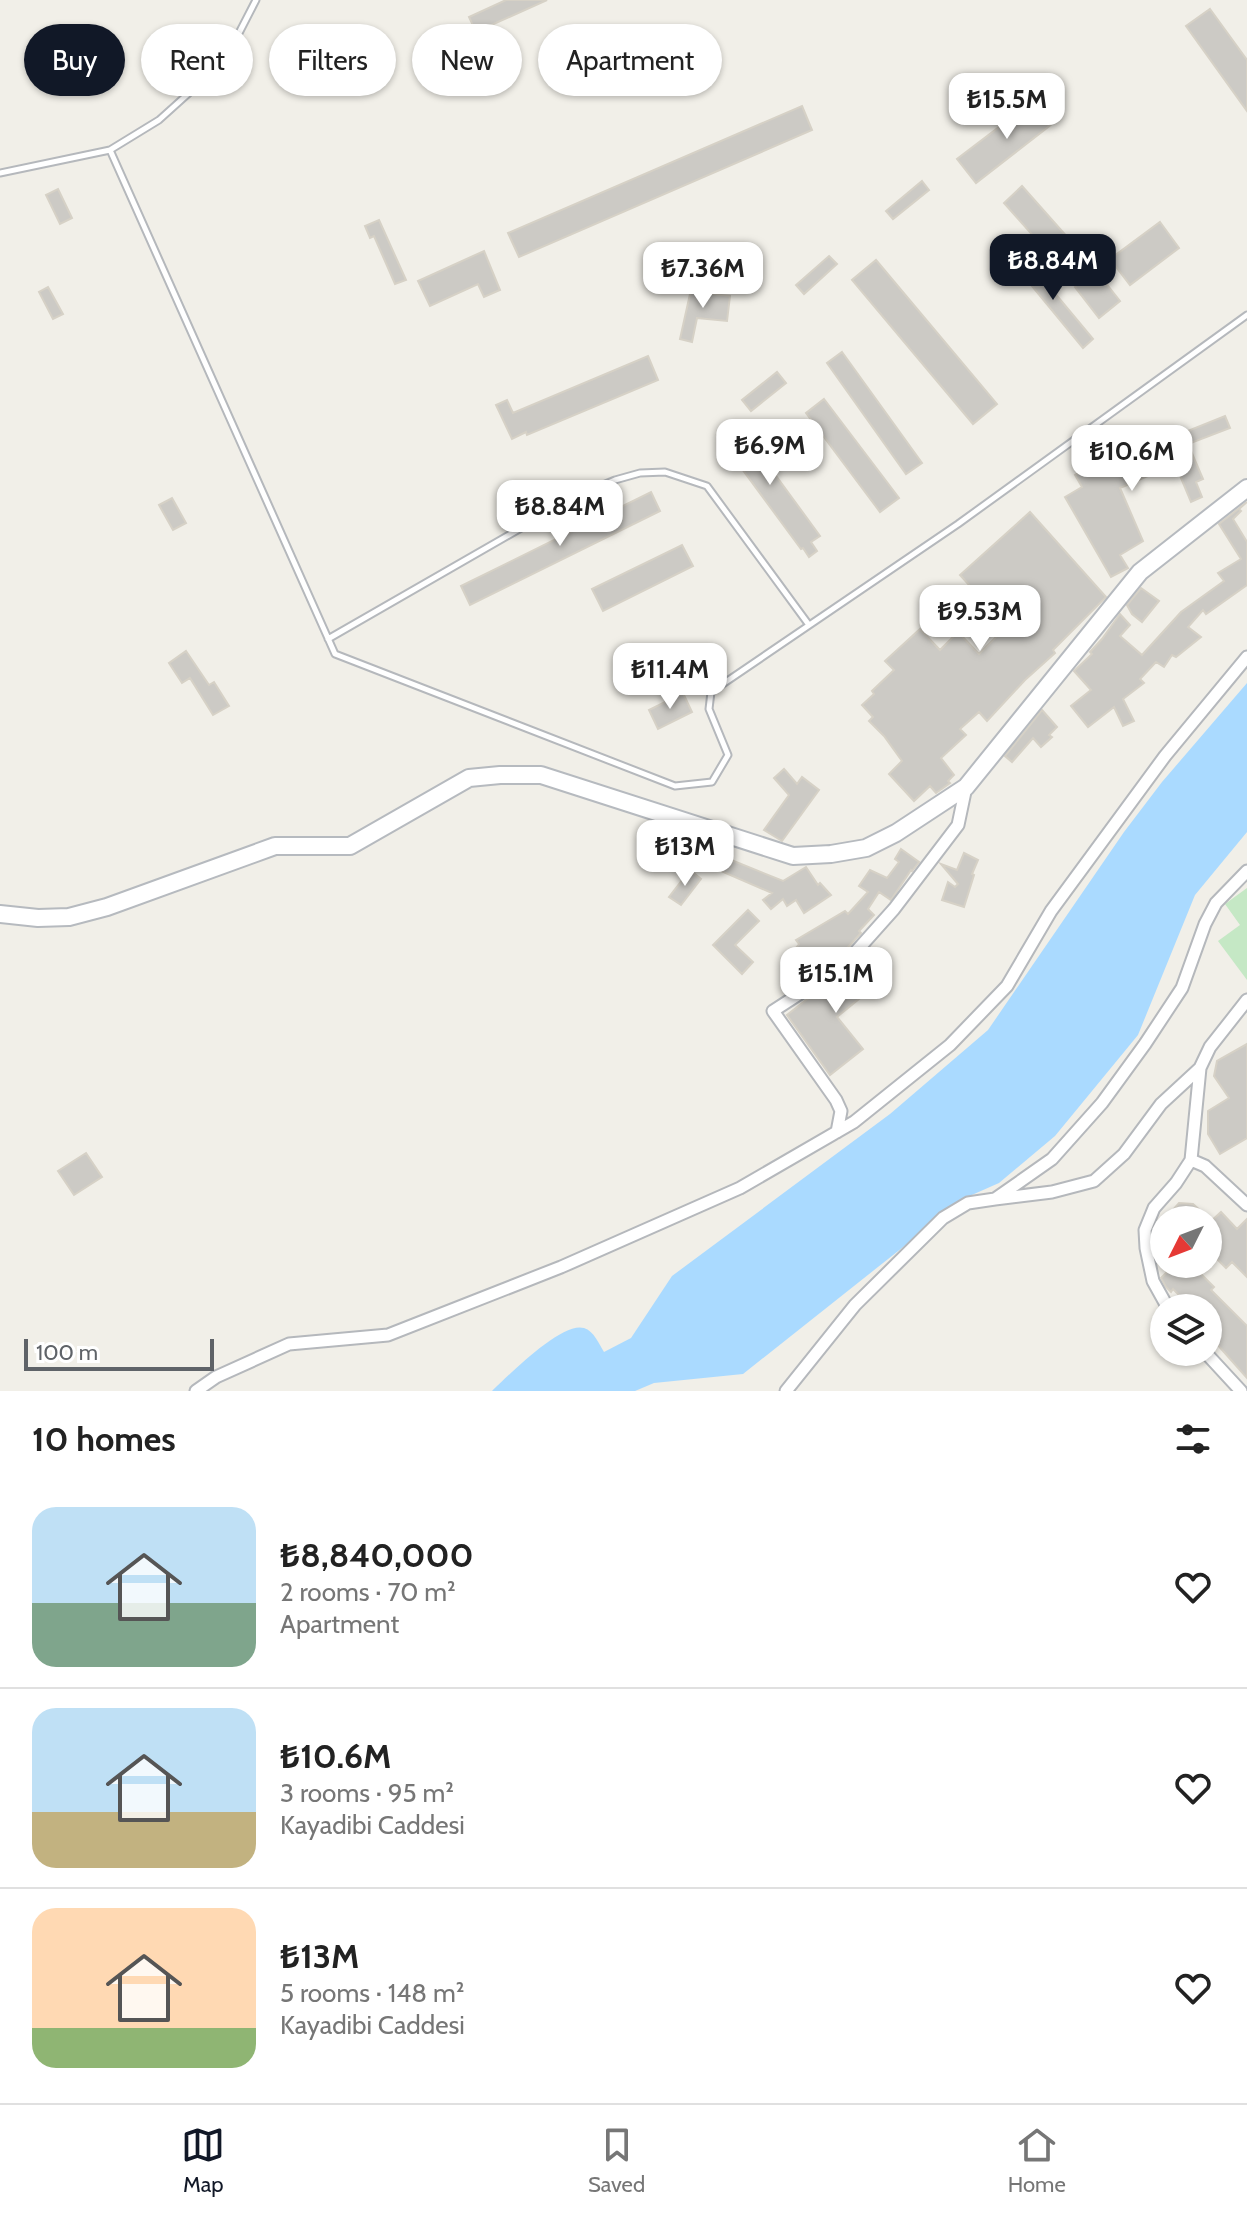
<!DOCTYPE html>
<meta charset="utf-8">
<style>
:root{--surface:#fff;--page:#f6f6f6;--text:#222;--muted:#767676;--line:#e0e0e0;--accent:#111827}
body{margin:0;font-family:Cabin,sans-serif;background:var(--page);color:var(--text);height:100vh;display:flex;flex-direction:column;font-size:30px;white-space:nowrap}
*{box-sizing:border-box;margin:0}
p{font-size:26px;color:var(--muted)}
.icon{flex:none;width:44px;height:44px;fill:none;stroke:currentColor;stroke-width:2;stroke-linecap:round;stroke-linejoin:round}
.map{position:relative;height:1391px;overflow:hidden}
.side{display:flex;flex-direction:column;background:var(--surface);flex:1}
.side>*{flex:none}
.guide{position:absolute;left:24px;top:24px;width:800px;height:72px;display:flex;gap:16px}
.needle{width:52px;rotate:228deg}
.controls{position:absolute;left:1150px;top:1206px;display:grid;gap:16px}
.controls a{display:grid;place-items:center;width:72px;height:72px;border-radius:50%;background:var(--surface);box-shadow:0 2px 6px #0004;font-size:40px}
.scale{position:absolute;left:24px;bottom:20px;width:190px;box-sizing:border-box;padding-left:8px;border:4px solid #5f6368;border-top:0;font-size:22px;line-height:28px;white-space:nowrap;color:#5f6368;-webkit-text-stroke:6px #fff;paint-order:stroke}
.price{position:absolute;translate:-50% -68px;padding:0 18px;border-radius:16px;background:#fff;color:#222;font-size:26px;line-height:52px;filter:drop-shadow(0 2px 4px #0008)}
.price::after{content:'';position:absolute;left:50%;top:48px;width:24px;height:18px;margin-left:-12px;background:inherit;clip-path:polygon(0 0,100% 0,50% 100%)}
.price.active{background:var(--accent);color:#fff}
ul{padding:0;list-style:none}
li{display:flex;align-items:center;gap:24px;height:200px;padding:0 32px}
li+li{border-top:2px solid var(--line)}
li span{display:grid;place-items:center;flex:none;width:224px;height:160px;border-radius:24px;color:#555}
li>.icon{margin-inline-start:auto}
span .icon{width:96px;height:96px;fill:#fffc;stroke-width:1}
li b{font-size:34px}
h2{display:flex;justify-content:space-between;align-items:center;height:96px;padding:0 32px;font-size:34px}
.pill{padding:0 28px;border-radius:36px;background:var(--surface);box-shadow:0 2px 6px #0004;font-size:28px;line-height:72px}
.pill.active{background:var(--accent);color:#fff}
.menu{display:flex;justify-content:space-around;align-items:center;height:112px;border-top:2px solid var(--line);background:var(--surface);font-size:22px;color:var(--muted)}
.menu a{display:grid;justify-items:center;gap:4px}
.menu .active{color:var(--accent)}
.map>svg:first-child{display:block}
</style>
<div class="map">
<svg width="1247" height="1391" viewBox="0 0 1247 1391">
<rect width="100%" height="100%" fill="#f1efe8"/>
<path fill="#c5e8c5" d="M1247 888V980L1218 941 1240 925 1225 904Z"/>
<path fill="#aadaff" d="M1247 683V832L1195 895 1138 1035 1055 1136 999 1183 965 1198 743 1374 654 1383 635 1391H492C509 1375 562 1321 584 1328 594 1331 599 1344 604 1352L631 1338 672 1276 890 1114 988 1030 1124 832 1162 782Z"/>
<path fill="#cccac5" stroke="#d6d1c6" stroke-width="2" d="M506 0H547L476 32 469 17Z
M1210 9 1247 60V111L1186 26Z
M1047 99 1061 117 976 183 957 159 1007 121 1011 126Z
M802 106 812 130 519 257 508 233Z
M922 181 929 190 893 219 886 211Z
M1022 186 1085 257 1120 301 1099 318 1075 287 1077 285 1004 203Z
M58 189 72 218 60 224 46 195Z
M379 220 406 280 395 284 374 236 370 238 365 226Z
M1160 222 1179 248 1130 285 1110 259Z
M484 251 500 290 484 297 478 284 430 306 418 281Z
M1023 255 1093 339 1083 348 1013 263Z
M829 256 837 264 804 294 796 285Z
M876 260 997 404 973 424 852 280Z
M692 285 704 288 703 293 730 296 727 321 697 318 692 342 680 339Z
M48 287 63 314 53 319 39 292Z
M842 352 922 463 906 474 827 363Z
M648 356 658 380 527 435 526 432 512 439 496 405 507 400 513 413Z
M777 372 786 383 751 411 742 400Z
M824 399 899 498 880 512 806 413Z
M1225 416 1230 428 1188 444 1203 479 1196 482 1202 497 1191 502 1176 466 1158 474 1157 472 1120 488 1143 541 1120 555 1128 568 1111 577 1065 497 1082 487 1075 475 1093 465 1094 467 1109 461 1112 468 1177 438 1175 436Z
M736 421 820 536 811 542 817 551 809 557 803 548 801 549 717 435Z
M651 492 660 511 470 605 461 586Z
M172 498 186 523 173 530 159 505Z
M1247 502 1239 509 1241 511 1233 519 1247 542V585L1206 614 1203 610 1188 627 1201 637 1176 657 1172 655 1164 667 1156 662 1140 679 1144 683 1123 699 1134 721 1123 726 1114 707 1088 727 1071 706 1091 690 1074 671 1092 654 1090 652 1102 639 1120 614 1130 625 1120 636 1142 655 1181 612 1224 581 1218 573 1241 559 1219 524Z
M1030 512 1106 597 1053 650 1055 653 1025 680 987 721 979 712 960 729 966 735 941 758 954 775 948 781 950 783 936 793 930 786 914 801 889 774 902 761 884 736 869 721 873 717 862 705 874 694 872 691 894 670 885 661 920 629 940 650 958 632 979 654 998 635 972 606 981 598 960 575Z
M682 545 693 566 603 611 592 589Z
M1141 588 1159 601 1142 622 1132 614 1127 605Z
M186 651 209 685 214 682 229 706 213 715 190 678 182 683 169 663Z
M683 693 692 712 658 729 649 710Z
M1042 710 1057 727 1049 735 1052 737 1041 747 1033 738 1012 762 1005 756Z
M784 769 797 784 802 777 819 790 782 841 764 830 789 795 774 778Z
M901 849 919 862 912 871 911 870 891 900 879 892 868 909 874 915 859 931 861 933 838 958 814 974 796 948 799 944 796 940 845 911 848 914 868 892 859 886 870 870 887 878 899 862 895 859Z
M964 853 978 860 972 874 974 875 964 907 942 900 948 882 955 887 958 884 941 864 957 870Z
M719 855 783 881 806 867 818 885 820 883 831 895 804 913 796 900 787 906 783 899 771 909 763 900 772 893 714 868Z
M690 870 701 879 681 905 669 897Z
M748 910 759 921 735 945 753 962 742 974 713 945Z
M867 952 887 976 837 1017 863 1049 830 1075 787 1015 806 1000 849 972Z
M1247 1044V1138L1220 1154 1208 1134V1111L1229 1098 1214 1076 1217 1061Z
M86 1153 102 1177 74 1195 58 1171Z
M1179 1203 1193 1204 1211 1220H1164Z
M1221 1212 1237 1229 1247 1219V1277L1232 1262 1226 1268 1208 1250V1224Z
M1175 1264H1191L1214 1287 1211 1290 1247 1326V1378L1208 1334V1308H1192L1173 1289 1171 1292 1166 1287 1161 1278Z"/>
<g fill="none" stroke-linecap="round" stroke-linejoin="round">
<defs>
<path id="lane" d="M110 150 335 654 675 786 712 782 728 755 709 709 711 692 958 524 1247 315
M0 173 110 150 159 120 199 84 238 35 256 0
M328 639 575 497 615 480 640 473 665 472 707 486 809 625"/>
<path id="street" d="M1200 1068 1161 1104 1124 1154 1094 1181 1052 1192 995 1199 1052 1159 1102 1103 1145 1044 1182 988 1205 924 1216 903 1247 871
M837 1132 841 1111 836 1100 773 1011 844 965 894 909 958 825 966 787
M1191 1160 1205 1166 1247 1205
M1168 1308 1153 1281 1146 1248 1145 1230 1154 1208 1176 1183 1191 1160 1200 1068 1210 1047 1247 1000
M1205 1352 1241 1391
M196 1391 216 1377 289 1344 388 1335 561 1267 740 1188 854 1122 950 1045 1007 986 1051 911 1165 756 1247 657
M786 1391 855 1305 943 1218 968 1203 995 1199"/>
<path id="secondary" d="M0 914 38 918 69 917 107 907 275 846H350L469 778 500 775H541L793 856 831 854 866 848 896 833 966 787 1140 572 1247 488"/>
</defs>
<use href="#lane" stroke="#b5b8bc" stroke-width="9"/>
<use href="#street" stroke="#b5b8bc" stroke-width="15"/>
<use href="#secondary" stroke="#b6babf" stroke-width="20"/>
<use href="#lane" stroke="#fff" stroke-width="5"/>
<use href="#street" stroke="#fff" stroke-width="11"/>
<use href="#secondary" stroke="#fff" stroke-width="16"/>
</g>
</svg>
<div class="controls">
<a><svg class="needle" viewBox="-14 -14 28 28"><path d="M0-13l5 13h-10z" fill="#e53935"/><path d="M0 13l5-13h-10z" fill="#767676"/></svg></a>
<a><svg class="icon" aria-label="layers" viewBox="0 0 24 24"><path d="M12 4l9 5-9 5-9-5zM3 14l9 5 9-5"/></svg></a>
</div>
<div class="scale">100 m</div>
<b class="price" style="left:1007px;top:141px">₺15.5M</b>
<b class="price active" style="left:1053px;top:302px">₺8.84M</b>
<b class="price" style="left:703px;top:310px">₺7.36M</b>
<b class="price" style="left:770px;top:487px">₺6.9M</b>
<b class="price" style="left:1132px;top:493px">₺10.6M</b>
<b class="price" style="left:560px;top:548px">₺8.84M</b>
<b class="price" style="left:980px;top:653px">₺9.53M</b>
<b class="price" style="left:670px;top:711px">₺11.4M</b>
<b class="price" style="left:685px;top:888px">₺13M</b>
<b class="price" style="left:836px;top:1015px">₺15.1M</b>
<div class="guide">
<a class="pill active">Buy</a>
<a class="pill">Rent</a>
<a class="pill">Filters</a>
<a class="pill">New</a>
<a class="pill">Apartment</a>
</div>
</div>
<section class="side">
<h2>10 homes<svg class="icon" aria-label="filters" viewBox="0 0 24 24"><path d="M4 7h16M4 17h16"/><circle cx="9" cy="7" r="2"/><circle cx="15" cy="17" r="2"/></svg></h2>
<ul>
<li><span style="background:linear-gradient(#bfe0f5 60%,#7fa58c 0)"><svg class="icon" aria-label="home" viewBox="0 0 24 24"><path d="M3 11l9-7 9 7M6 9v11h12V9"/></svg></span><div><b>₺8,840,000</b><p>2 rooms · 70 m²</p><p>Apartment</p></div><svg class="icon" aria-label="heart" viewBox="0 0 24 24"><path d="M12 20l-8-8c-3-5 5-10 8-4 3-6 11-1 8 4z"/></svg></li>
<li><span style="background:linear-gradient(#bfe0f5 65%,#c2b280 0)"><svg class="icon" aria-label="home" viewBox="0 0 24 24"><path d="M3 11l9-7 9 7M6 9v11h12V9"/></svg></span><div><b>₺10.6M</b><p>3 rooms · 95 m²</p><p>Kayadibi Caddesi</p></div><svg class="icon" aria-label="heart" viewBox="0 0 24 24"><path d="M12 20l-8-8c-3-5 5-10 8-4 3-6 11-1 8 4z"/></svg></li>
<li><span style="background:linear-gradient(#ffd9b3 75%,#8fb573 0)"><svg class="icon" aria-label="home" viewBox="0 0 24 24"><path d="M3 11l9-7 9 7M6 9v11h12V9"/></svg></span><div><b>₺13M</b><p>5 rooms · 148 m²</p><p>Kayadibi Caddesi</p></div><svg class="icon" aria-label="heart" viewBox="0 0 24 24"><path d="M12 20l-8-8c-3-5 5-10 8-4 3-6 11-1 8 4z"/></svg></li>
</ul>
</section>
<nav class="menu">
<a class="active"><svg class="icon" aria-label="map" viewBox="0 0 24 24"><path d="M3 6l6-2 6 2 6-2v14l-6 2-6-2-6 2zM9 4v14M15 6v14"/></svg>Map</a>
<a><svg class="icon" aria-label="saved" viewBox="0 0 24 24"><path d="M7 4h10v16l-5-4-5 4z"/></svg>Saved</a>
<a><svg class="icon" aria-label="home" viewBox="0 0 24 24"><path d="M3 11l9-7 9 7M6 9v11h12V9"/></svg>Home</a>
</nav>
